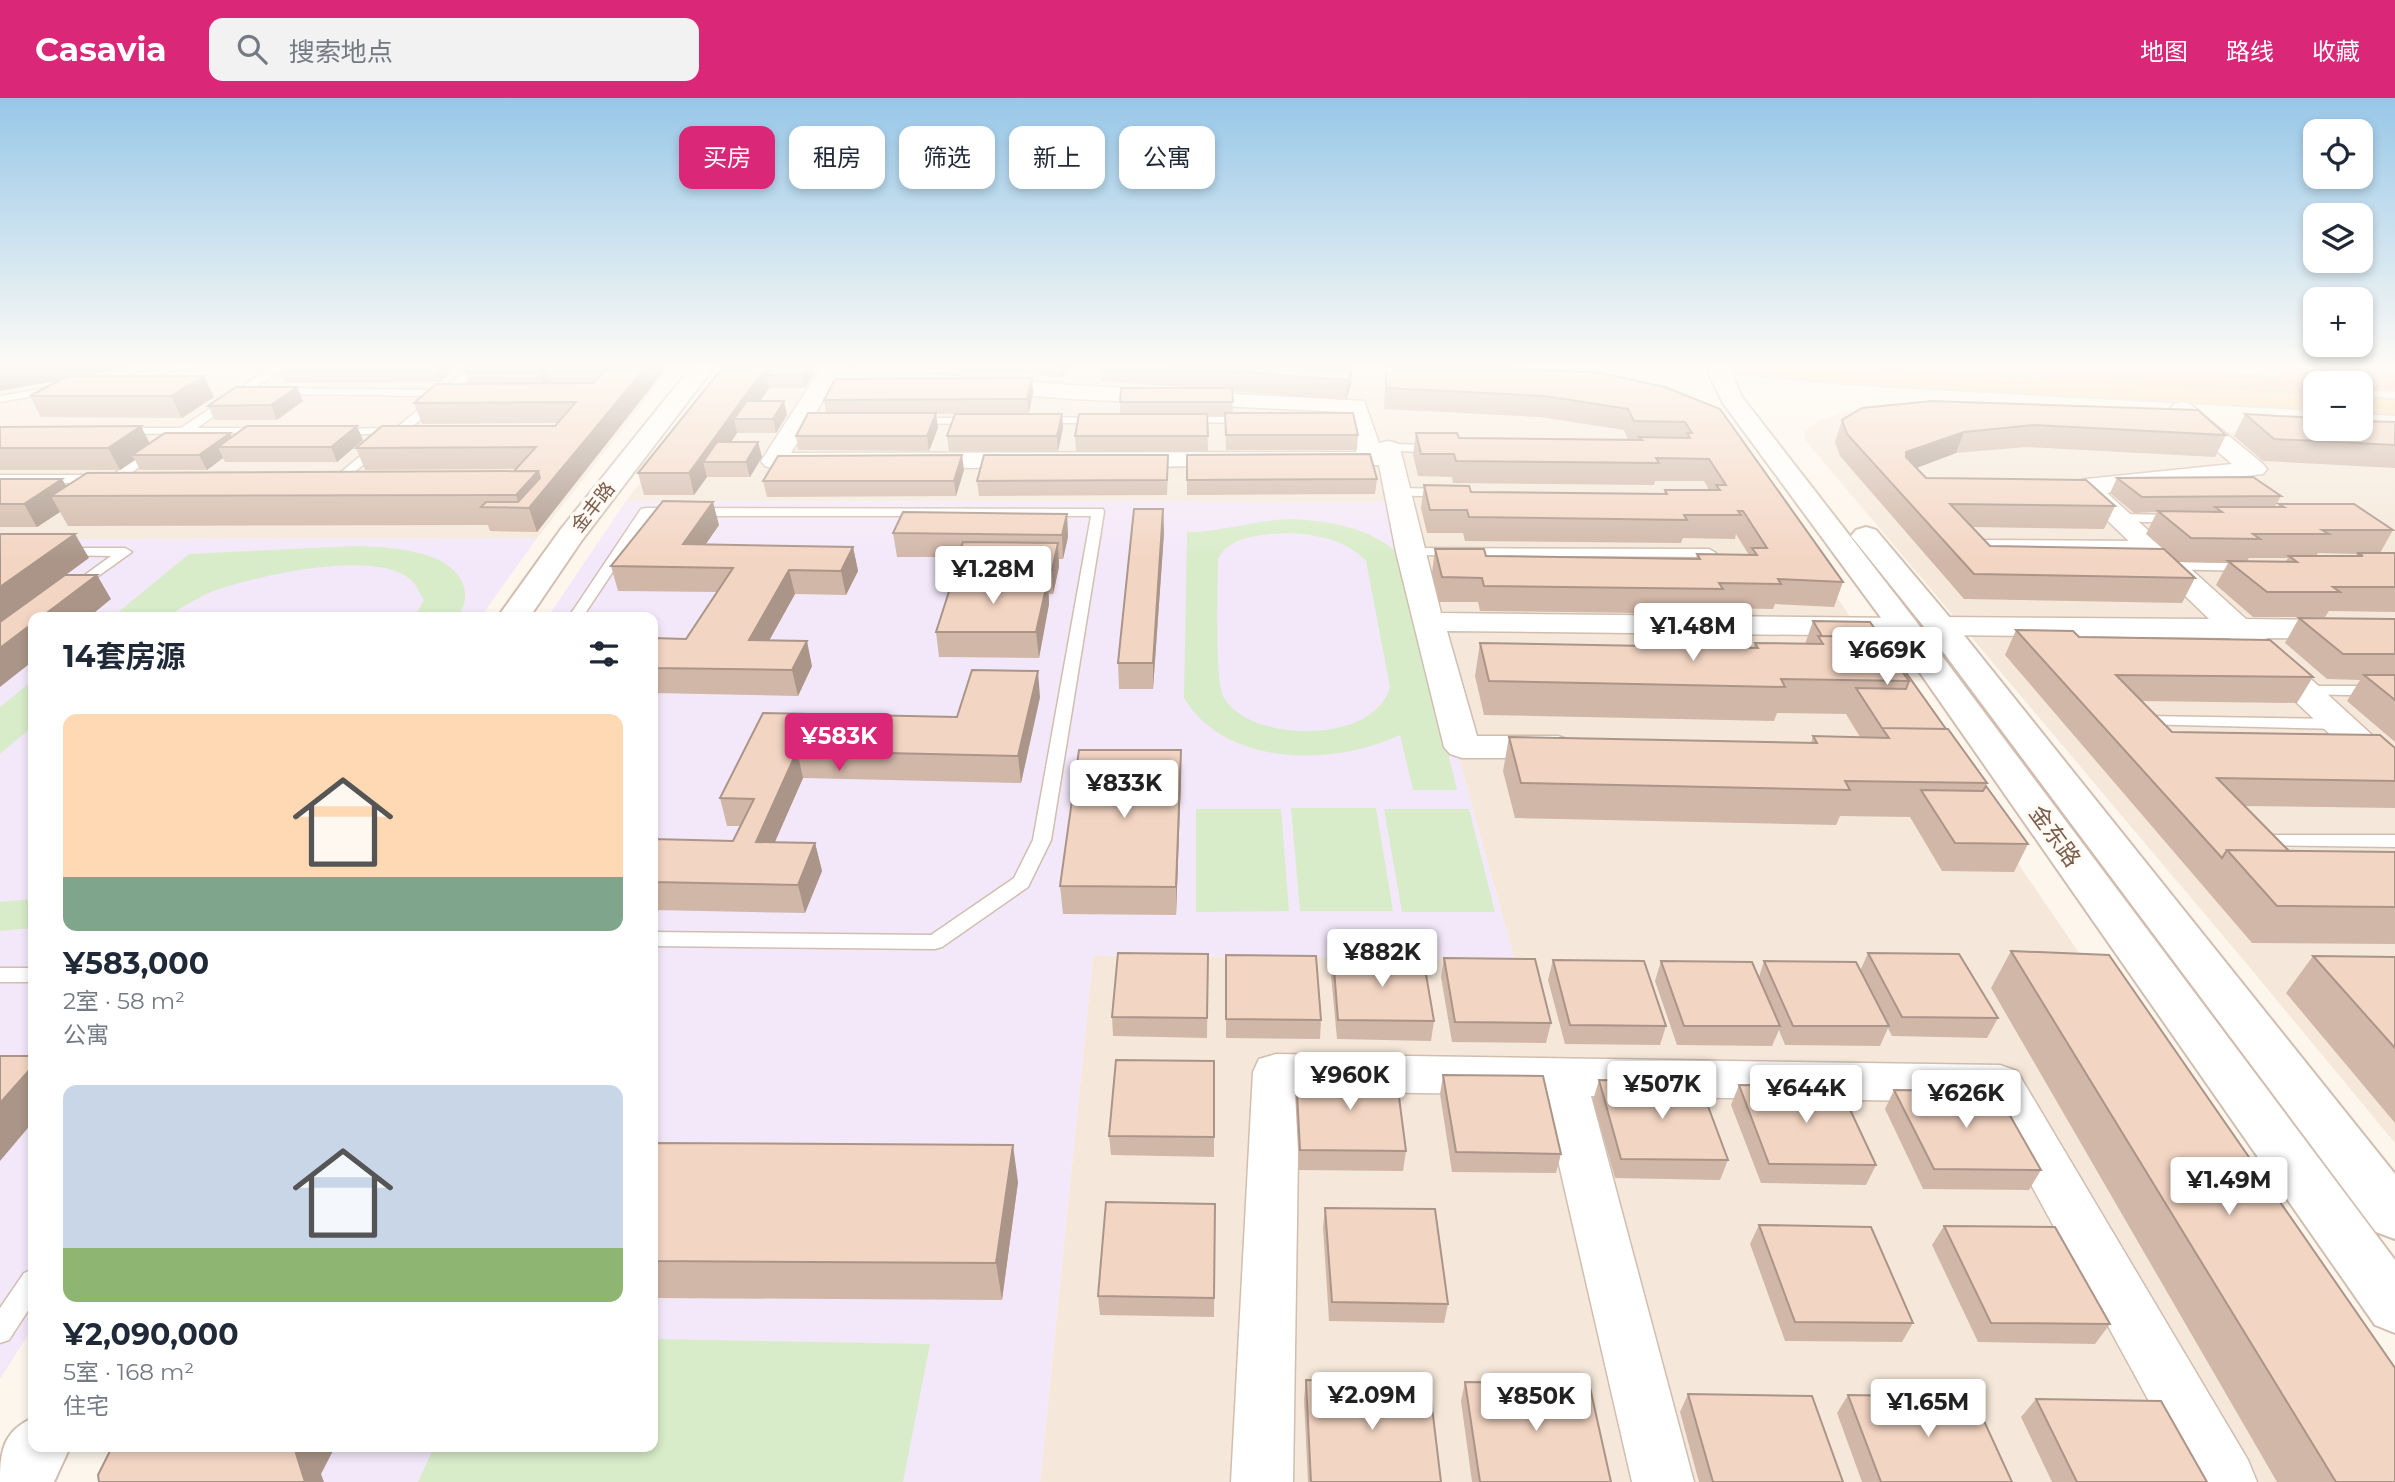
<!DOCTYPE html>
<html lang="zh">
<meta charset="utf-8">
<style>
:root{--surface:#fff;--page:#f2f2f3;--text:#1f2937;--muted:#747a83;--accent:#db2777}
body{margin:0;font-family:Montserrat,"Noto Sans SC",sans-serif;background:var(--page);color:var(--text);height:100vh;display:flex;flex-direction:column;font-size:26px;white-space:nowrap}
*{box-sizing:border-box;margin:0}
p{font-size:23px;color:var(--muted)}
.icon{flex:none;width:38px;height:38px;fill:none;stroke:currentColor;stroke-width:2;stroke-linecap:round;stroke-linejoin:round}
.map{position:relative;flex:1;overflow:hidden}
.side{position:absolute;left:28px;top:514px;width:630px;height:840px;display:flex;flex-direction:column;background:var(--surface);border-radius:14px;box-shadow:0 4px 10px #0003}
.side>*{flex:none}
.banner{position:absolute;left:679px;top:28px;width:665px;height:63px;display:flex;gap:14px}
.controls{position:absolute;left:2303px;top:21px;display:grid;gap:14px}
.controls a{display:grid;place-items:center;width:70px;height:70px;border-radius:14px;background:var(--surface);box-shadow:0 4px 10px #0003;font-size:35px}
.price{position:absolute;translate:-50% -60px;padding:0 16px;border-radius:7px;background:#fff;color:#222;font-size:23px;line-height:46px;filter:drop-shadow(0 2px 4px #0008)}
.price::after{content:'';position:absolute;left:50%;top:42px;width:21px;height:16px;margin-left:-10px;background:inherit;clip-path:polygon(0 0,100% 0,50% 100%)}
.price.current{background:var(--accent);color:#fff}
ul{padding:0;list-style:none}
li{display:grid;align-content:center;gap:14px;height:371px;padding:0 35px}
li span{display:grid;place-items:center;height:217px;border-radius:14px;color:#555}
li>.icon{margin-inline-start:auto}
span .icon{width:126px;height:126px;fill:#fffc;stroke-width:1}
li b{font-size:30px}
h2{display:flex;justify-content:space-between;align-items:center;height:84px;padding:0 35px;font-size:30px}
.pill{padding:0 24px;border-radius:14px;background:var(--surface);box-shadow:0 4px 10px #0003;font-size:24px;line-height:63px}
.pill.current{background:var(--accent);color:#fff}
header{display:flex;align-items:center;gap:42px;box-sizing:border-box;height:98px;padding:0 35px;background:var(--accent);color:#fff}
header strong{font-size:33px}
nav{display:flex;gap:38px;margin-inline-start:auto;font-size:24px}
.search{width:490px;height:63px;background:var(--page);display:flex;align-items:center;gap:18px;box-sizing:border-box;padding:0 24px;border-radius:14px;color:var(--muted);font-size:26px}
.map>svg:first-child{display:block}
</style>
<header>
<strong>Casavia</strong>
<div class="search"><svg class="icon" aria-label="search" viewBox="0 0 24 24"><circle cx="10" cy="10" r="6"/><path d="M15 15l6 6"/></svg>搜索地点</div>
<nav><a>地图</a><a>路线</a><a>收藏</a></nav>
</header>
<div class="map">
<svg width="2395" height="1384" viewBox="0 0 2395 1384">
<rect width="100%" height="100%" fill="#fdf6ec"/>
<path fill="#f5e8da" d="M672 268 537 440 0 441V269Z
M731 268H1247L1577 291 1740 357 2088 868 2395 1384H1040L1093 858 1514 860 1388 404 626 403Z
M1866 312 2395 344V1045L2246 865 1805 342 1804 333 1820 322 1847 313Z"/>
<path fill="#f3e8fa" d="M626 403 1388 404 1514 860 1093 858 1040 1384H112L114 1349H653V520H547Z
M537 440 480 520H33V1229L0 1281V441Z"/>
<path fill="#d8ecc9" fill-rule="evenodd" d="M1291 421C1330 423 1369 429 1399 456L1457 692H1413L1400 637C1335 668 1226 670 1184 600L1187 434C1223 434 1255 422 1291 421ZM1291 435C1319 437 1346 442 1366 463L1390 589C1375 646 1252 646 1224 600 1214 583 1218 487 1218 461 1229 436 1268 436 1291 435Z
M355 448C387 449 453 451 464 489 467 501 464 510 456 520H414L424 502C420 497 417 488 413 484 381 448 250 479 211 494 194 501 180 512 164 519 154 523 123 520 111 520L189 456Z
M33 582V628L0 656V609Z
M1291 710H1376L1393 813H1300Z
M1196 711H1281L1289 813 1196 814Z
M1384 711H1469L1495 814H1402Z
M33 801V830L0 833V804Z
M653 1241 930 1246 903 1384H418L434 1349H653Z"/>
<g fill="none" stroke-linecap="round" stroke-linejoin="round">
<defs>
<path id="service" d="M173 268H198L114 285 109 282Z
M273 268H286L197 330H262L266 331V335L119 336 113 333 119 330H181Z
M471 268H483L452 297 339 386 335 385V379L387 336H336L332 335V331L396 330 435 298 277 296 272 293 277 290 443 292Z
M58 288 62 289V293L0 304V298Z
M1185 319H1248L1254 322 1248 325 1181 324 1179 322Z
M916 320H975L981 323 975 326 912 325V321Z
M1038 320 1101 319 1107 322 1101 325H1034V321Z
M1388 346 1437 347 1443 351 1437 355 1384 352V348Z
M151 350 161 353 119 384H111V378Z
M0 377H98L104 381 98 385H0Z
M1398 390 1447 391 1453 395 1447 399 1394 397 1392 394Z
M646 410 1103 411 1104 414 1051 742 1028 789 942 849 935 851 653 848V834L931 837 1014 780 1033 742 1091 418H650L582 520H568L641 411Z
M2119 416 2179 417 2185 421 2179 425 2114 423 2113 420Z
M1972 442 2148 443 2155 447 2148 451 1967 449 1965 446Z
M63 450H125L132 454 76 494 69 490 71 487 111 458 58 457 56 454Z
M1410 450 1709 451 1716 455 1709 459 1405 457V451Z
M2168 464 2249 465 2256 469 2249 473 2163 471 2161 468Z
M2302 588H2395V598L2296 596 2294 593Z
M2146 618 2340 621 2348 626 2340 631 2140 626 2138 623Z
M2255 737H2395V749L2249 747 2246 743Z
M0 870H33V884H0Z
M33 1171V1205L9 1242 0 1245V1210L24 1175Z"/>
<path id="minor" d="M829 268 1072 287 1364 303 1379 345 1388 343 1397 345 1400 350 1441 515 1904 520 1915 522 1919 529 1915 536 1904 538 1447 533 1477 638H1558L1570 642 1576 649 1570 656 1558 660H1462L1450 656 1444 649 1396 454 1379 367 774 371 765 368 761 363 821 270ZM836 282 1072 301 1346 314 1356 354 791 355Z
M2182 304 2190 306 2263 366 2267 371 2263 376 2107 395 2246 521 2395 523V541L2266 540 2395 658V689L2382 686 2229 540 1940 537 1929 535 1925 528 1929 521 1940 519 2209 521 2073 389 2077 383 2086 381 2232 366 2174 316 2170 311 2174 306Z
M1276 956 2000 967 2017 973 2248 1362 2257 1384H2193L1986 1004 1591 998 1694 1384H1632L1543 997 1299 993 1293 1384H1231L1253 974 1259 961Z"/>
<path id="tertiary" d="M692 268H715L582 442 529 520H497L561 431Z
M1502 268H1599L1602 273 1599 278 1591 280 1513 275 1505 273Z
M1705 268H1728L1742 299 1915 522 2395 1162V1235L2375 1227 1893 536 1723 305Z
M1866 429 1876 432 1951 521 2395 1076V1141L2376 1134 1929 535 1856 444 1851 438 1856 432Z
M33 1320V1349H70L54 1384H0C0 1354 3 1333 33 1320Z"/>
<path id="primary" d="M1726 268H1816L2315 297V311L1843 285 1737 275 1729 273Z
M2366 268H2395V277L2369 273Z
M2361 300 2395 302V316L2361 314Z"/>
<path id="trunk" d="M1954 268H2089L2278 280 2281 274 2289 272 2395 278V292L2361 290V285H2315V296L1965 275 1957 273Z"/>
</defs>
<use href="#service" stroke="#d1beb0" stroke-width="3"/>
<use href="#minor" stroke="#d1beb0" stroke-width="3"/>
<use href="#tertiary" stroke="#d1beb0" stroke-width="4"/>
<use href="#primary" stroke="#dad1cd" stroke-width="4"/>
<use href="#trunk" stroke="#dad1cd" stroke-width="4"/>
<use href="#service" fill="#fff" fill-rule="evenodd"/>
<use href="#minor" fill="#fff" fill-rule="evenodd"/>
<use href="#tertiary" fill="#fff" fill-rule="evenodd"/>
<use href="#primary" fill="#fbd9a5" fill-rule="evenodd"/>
<use href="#trunk" fill="#f9c8a4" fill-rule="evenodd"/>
</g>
<path fill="#d1b7a8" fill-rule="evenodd" d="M0 269H130L81 278 214 299 182 320 41 319 30 298 59 282 0 293Z
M278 269H457L440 284 285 285Z
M472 269H667L537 434 490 433 488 427 68 428 60 414 37 429H0V381H62L66 388 514 373 516 371 365 372 356 350 555 328 557 325 422 326 414 305 469 286 465 274Z
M722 269H813L814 275 805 290H769L760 303 787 317 776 335H737L731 344H758L762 359 750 379H707L694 397H644L638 375Z
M937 269H1071L1062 279Z
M1101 269H1353L1351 287 1346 302 1232 293 1233 315 1358 337 1357 352H1226L1225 318H1207L1208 353H1076L1075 338 1120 316V304L1195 290 1101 283Z
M1386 269 1665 289 1843 484 1834 509 1775 506 1773 511 1718 510 1716 516 1480 513 1478 504H1439L1432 475 1435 451 1486 458 1696 461 1697 456 1749 457 1736 436 1735 441 1683 440 1681 445 1465 443 1463 435H1427L1421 410 1424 387 1471 394 1664 396 1665 392H1709L1704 383H1655L1654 387 1453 385 1452 379 1418 378 1413 357 1416 335 1459 340 1628 342 1624 332 1540 319 1384 311Z
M1033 294 1029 315 936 316 938 330 929 353 798 352 796 338 826 315 824 302Z
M303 303 277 322H215L208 308Z
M1862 310 2226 337 2215 359 2026 349 1956 355 1916 370 1926 380 2115 408 2104 431 1973 429 1990 448 2163 451 2146 436 2157 414 2134 415 2110 395 2117 380 2281 398 2275 409H2278L2279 406 2393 432 2380 455H2395V514L2329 513 2325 519H2253L2216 487 2228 465 2179 464 2195 480 2182 505 1964 501 1840 358 1835 344 1842 322ZM2318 455 2357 456 2355 458H2316ZM2249 460H2288L2286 463H2247Z
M1062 316 1063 330 1058 353H949L947 338Z
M2245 316 2395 324V370L2263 363 2234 338Z
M0 329 150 345 230 335 232 339 363 342 337 364H225L223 360 207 372H140L135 362 120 372H0Z
M1187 357 1377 381 1375 396 1187 397Z
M964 372 956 398 767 399 763 383Z
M1168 372 1167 397 979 398 977 383Z
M1163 411 1164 435 1153 591H1119L1118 565Z
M1067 416 1068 439 1063 461H1059V469L1053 496H1049V506L1039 560 939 559 936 534 956 481 954 470 958 459H897L893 435Z
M719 427 706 446 853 449 858 473 846 497 795 496 769 542 812 568 798 598 653 595V540L686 541 717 494 618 493 611 468Z
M2299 520 2395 521V644L2347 603 2360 582 2327 581 2285 545Z
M1813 523 1870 524 1946 631 1987 685 1986 688 2028 746 2014 774 1942 773 1910 719 1840 718 1836 727 1515 720 1503 673 1509 639 1811 645 1813 638 1860 639 1846 616 1777 615 1774 623 1484 617 1475 578 1480 545 1753 550 1755 545 1805 546Z
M2016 532 2079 539 2313 579 2297 605 2142 603 2172 634 2395 650V710L2245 708 2289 753 2395 754V846L2252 845 2005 557Z
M1040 599 1021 685 803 680 775 744 815 745 822 773 805 815 653 812V741L733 743 741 728H727L720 700 763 615 957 619Z
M1181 679 1176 817 1063 816 1060 788Z
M2011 853 2395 1384H2277L1991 890Z
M1868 855 1998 920 1987 940 1892 938 1888 930 1880 948 1785 947 1779 932 1772 948 1677 947 1655 883 1661 863 1759 879 1764 863 1860 873Z
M1208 856 1207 940 1113 938 1112 919Z
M1226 857 1321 922 1320 941 1226 940Z
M1333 858 1434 923 1431 943 1337 941 1331 877Z
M2313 858 2395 859V1025L2286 895Z
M1444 860 1551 925 1546 945 1452 944 1441 879Z
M1553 862 1666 928 1660 947 1565 946 1548 882Z
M1214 963V1059L1111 1057 1109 1038Z
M1296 975 1406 1053 1403 1073 1299 1072 1295 994Z
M1443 977 1561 1056 1556 1075 1452 1074 1440 996Z
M1599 982 1728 1062 1720 1082 1615 1080 1593 1002Z
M1739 987 1876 1067 1866 1087 1761 1085 1731 1007Z
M1894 992 2041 1072 2029 1092 1923 1091 1885 1011Z
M653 1045 1018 1084 1002 1202 653 1200Z
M1215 1106 1214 1219 1100 1217 1098 1198Z
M1325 1110 1448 1206 1444 1225 1329 1223 1323 1129Z
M1759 1127 1913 1225 1902 1244 1785 1243 1750 1146Z
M1944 1128 2110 1226 2095 1246 1978 1244 1932 1147Z
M1306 1282 1441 1384H1308L1304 1301Z
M1465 1284 1611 1384H1472L1461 1303Z
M1688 1296 1843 1384H1699L1680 1314Z
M1848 1297 2012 1384H1862L1837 1315Z
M2036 1301 2207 1384H2052L2021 1319Z"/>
<path fill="#aa9588" d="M0 269H130L0 293Z
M435 269H457L440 284Z
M545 269H560L545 273 548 284 543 288 539 274Z
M646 269H667L537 434 529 410H520L516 397 538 373Z
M766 269H784L766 277 769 290 748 321H734L737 335 718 364H703L707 379 694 397 689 375Z
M807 269H813L814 275 805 290 802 276Z
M1061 269H1071L1062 279Z
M1353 269 1351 287 1346 302 1348 282Z
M204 278 214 299 182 320 171 298Z
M1032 280 1033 294 1029 315 1027 301Z
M297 289 303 303 277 322 271 307Z
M784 303 787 317 776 335 773 321Z
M936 315 938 330 929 353 927 338Z
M1062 316 1063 330 1058 353 1057 338Z
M141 328 152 350 132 357 135 362 120 372 108 350Z
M357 328 363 342 337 364 331 349Z
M1964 334 1956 355 1898 377 1906 354Z
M230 335 236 349H218L223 360 207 372 199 357Z
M758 344 762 359 750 379 746 364Z
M962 357 964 372 956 398 954 383Z
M62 381 72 398H51L60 414 37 429 24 406Z
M713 404 719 427 689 470 683 446Z
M1163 411 1164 435 1153 591V565Z
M1067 416 1068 439 1063 461 1062 437Z
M75 436 89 460 0 525V489Z
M1058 445 1059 469 1053 496 1052 472Z
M853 449 858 473 846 497 841 473Z
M789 472 795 496 755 568 749 542Z
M97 477 111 501 88 520H40Z
M1048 481 1049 506 1039 560 1036 534Z
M33 525V563L0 589V550Z
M807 543 812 568 798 598 792 572Z
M1038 573 1040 599 1021 685 1018 658Z
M1181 652V679L1176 817V789Z
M797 653 803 680 763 771 756 744Z
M815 745 822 773 805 815 798 787Z
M33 968V1024L0 1063V1005Z
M1013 1047 1018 1084 1002 1202 996 1165Z
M294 1349H335L321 1376 324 1384H305Z"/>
<path fill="#f3d5c3" stroke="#aa9588" stroke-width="2" d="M472 269H545L539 274H465Z
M550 269H608L604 273H545Z
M609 269H646L529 410 481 409 486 404H518L540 380 538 373H514L536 349 356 350 382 328H555L576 304 414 305 436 286 593 285Z
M723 269H766L689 375H638Z
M772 269H807L802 276 766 277Z
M1174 269H1352L1348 282Z
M1386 269H1491L1600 275 1665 289 1720 311 1843 484 1778 481 1781 486 1719 485 1723 491 1484 488 1482 480 1442 479 1435 451H1484L1486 458 1700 461 1697 456 1757 457 1752 450H1767L1743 413H1738L1741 417H1684L1687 422 1469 419 1467 412H1430L1424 387 1469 388 1471 394 1667 396 1665 392H1720L1716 387H1726L1709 361 1656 360 1659 365 1456 363 1454 356H1421L1416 335H1457L1459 340 1642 342 1639 339 1690 340 1687 335H1692L1685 324 1634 323 1628 311 1544 298 1386 290Z
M67 278H204L171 298H30Z
M1032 280 1027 301 824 302 835 281Z
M236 289H297L271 307 208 308Z
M1121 290H1232L1233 304H1120Z
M747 303H784L773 321H734Z
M1932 303 2198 312 2226 337 2034 327 1964 334 1906 354V359L1926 380 2086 382 2115 408 1950 406 1990 448 2164 451 2195 480 1974 476 1847 336 1842 322 1862 310Z
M808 315H936L927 338H796Z
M1225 315H1353L1358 337H1226Z
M955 316H1062L1057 338H947Z
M1079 316H1207L1208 338H1075Z
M2245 316 2315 320V331H2361V323L2395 324V347L2274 341Z
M141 328 108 350H0V329Z
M247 328H357L331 349H218Z
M165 335H230L199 357H132Z
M717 344H758L746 364H703Z
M1370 356 1377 381 1187 382V357Z
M962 357 954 383H763L778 358Z
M984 357H1168L1167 382 977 383Z
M538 373 516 397 51 398 87 375Z
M2253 379 2281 398 2142 399 2117 380Z
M0 381H62L24 406H0Z
M663 403 713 404 683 446 853 449 841 473 789 472 749 542 807 543 792 572 653 570V540L686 541 733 470 611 468Z
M2279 406H2354L2393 432H2322L2329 436H2253L2260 441 2191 440 2158 413 2222 414 2215 409H2284Z
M1134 411H1163L1153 565H1118Z
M903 414 1067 416 1062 437 893 435Z
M0 436H75L0 489Z
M963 444 1058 445 1052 472 954 470Z
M2357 455H2395V489H2333L2340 494H2267L2228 463 2297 464 2289 458H2363Z
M65 477H97L40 520H33V525L0 550V524Z
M953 481H1048L1036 534H936Z
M2299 520 2395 521V556H2343Z
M1813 523 1870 524 1946 631 1882 630 1856 590 1906 591 1909 583 1877 539 1822 538Z
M2016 532 2073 533 2079 539 2270 542 2313 579 2116 577 2172 634 2380 637 2395 650V683L2217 680 2289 753 2227 752 2222 760Z
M1818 538 1877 539 1909 583 1781 581 1785 589 1489 583 1480 545 1758 550 1755 545 1823 546Z
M972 572 1038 573 1018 658 797 653 756 744 815 745 798 787 653 784V741L733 743 754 701 720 700 763 615 957 619Z
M2364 577H2395V602Z
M1882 630 1948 631 1987 685 1845 683 1850 692 1521 685 1509 639 1817 645 1813 638 1889 640Z
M1079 652H1181L1176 789 1060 788Z
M1986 688 2028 746 1955 745 1921 692 1983 693Z
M2227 752 2395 754V809L2277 808Z
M2011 853 2109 857 2395 1270V1384H2336Z
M1118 855 1208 856 1207 920 1112 919Z
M1868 855 1959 856 1998 920 1902 919Z
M1226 857 1316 858 1321 922 1226 921Z
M1333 858 1423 859 1434 923 1338 922Z
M2313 858 2395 859V950Z
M1444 860 1535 861 1551 925 1455 924Z
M1553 862 1644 863 1666 928 1570 927Z
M1661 863 1752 864 1780 928H1684Z
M1764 863 1856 864 1889 928H1793Z
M0 958H33V968L0 1005Z
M1116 962 1214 963V1039L1109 1038Z
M1296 975 1396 976 1406 1053 1300 1052Z
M1443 977 1543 978 1561 1056 1456 1054Z
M1599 982 1699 984 1728 1062 1621 1061Z
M1739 987 1839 988 1876 1067 1769 1066Z
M1894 992 1996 993 2041 1072 1934 1071Z
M653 1045 1013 1047 996 1165 653 1163Z
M1106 1104 1215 1106 1214 1200 1098 1198Z
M1325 1110 1435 1111 1448 1206 1332 1204Z
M1759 1127 1871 1129 1913 1225 1795 1224Z
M1944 1128 2055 1129 2110 1226 1991 1225Z
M1306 1282 1429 1284 1441 1384H1311Z
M1465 1284 1589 1285 1611 1384H1480Z
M1688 1296 1812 1298 1843 1384H1713Z
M1848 1297 1973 1299 2012 1384H1881Z
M2036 1301 2161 1303 2207 1384H2077Z
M112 1349H294L305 1384H99L98 1377Z"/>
<linearGradient id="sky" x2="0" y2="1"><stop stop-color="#97c7e8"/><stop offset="0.58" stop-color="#fefbf6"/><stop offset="1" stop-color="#fefbf6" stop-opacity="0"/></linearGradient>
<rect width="2395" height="462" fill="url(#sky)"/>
<g text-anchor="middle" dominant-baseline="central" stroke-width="7" stroke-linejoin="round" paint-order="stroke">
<g font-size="19" fill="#7a5c4d" stroke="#fffaf3">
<text transform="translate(593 409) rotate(-52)">金丰路</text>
</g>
<g font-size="23" fill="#7a5c4d" stroke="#fffaf3">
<text transform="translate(2055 738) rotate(54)">金东路</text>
</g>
</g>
</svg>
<div class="controls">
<a><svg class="icon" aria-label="locate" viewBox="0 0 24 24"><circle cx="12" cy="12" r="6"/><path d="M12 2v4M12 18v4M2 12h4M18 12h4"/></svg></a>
<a><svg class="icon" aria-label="layers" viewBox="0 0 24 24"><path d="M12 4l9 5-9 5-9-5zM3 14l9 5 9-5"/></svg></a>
<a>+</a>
<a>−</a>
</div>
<b class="price" style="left:993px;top:508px">¥1.28M</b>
<b class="price" style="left:1693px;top:565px">¥1.48M</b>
<b class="price" style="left:1887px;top:589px">¥669K</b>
<b class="price current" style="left:839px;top:675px">¥583K</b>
<b class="price" style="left:1124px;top:722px">¥833K</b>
<b class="price" style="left:1382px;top:891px">¥882K</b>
<b class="price" style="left:1350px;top:1014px">¥960K</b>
<b class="price" style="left:1662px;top:1023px">¥507K</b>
<b class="price" style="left:1806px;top:1027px">¥644K</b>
<b class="price" style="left:1966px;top:1032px">¥626K</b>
<b class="price" style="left:2229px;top:1119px">¥1.49M</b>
<b class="price" style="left:1372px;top:1334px">¥2.09M</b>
<b class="price" style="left:1536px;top:1335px">¥850K</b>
<b class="price" style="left:1928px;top:1341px">¥1.65M</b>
<div class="banner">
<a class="pill current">买房</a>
<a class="pill">租房</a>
<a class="pill">筛选</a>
<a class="pill">新上</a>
<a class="pill">公寓</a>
</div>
<section class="side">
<h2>14套房源<svg class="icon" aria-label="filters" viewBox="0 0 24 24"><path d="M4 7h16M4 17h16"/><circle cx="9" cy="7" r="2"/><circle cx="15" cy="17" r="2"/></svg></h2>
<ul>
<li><span style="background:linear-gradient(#ffd9b3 75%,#7fa58c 0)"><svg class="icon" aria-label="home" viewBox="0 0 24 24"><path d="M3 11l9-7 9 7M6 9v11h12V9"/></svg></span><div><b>¥583,000</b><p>2室 · 58 m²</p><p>公寓</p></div></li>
<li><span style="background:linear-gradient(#c9d6e8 75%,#8fb573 0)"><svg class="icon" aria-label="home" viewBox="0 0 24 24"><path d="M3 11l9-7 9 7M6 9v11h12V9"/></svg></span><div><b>¥2,090,000</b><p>5室 · 168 m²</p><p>住宅</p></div></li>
</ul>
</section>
</div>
